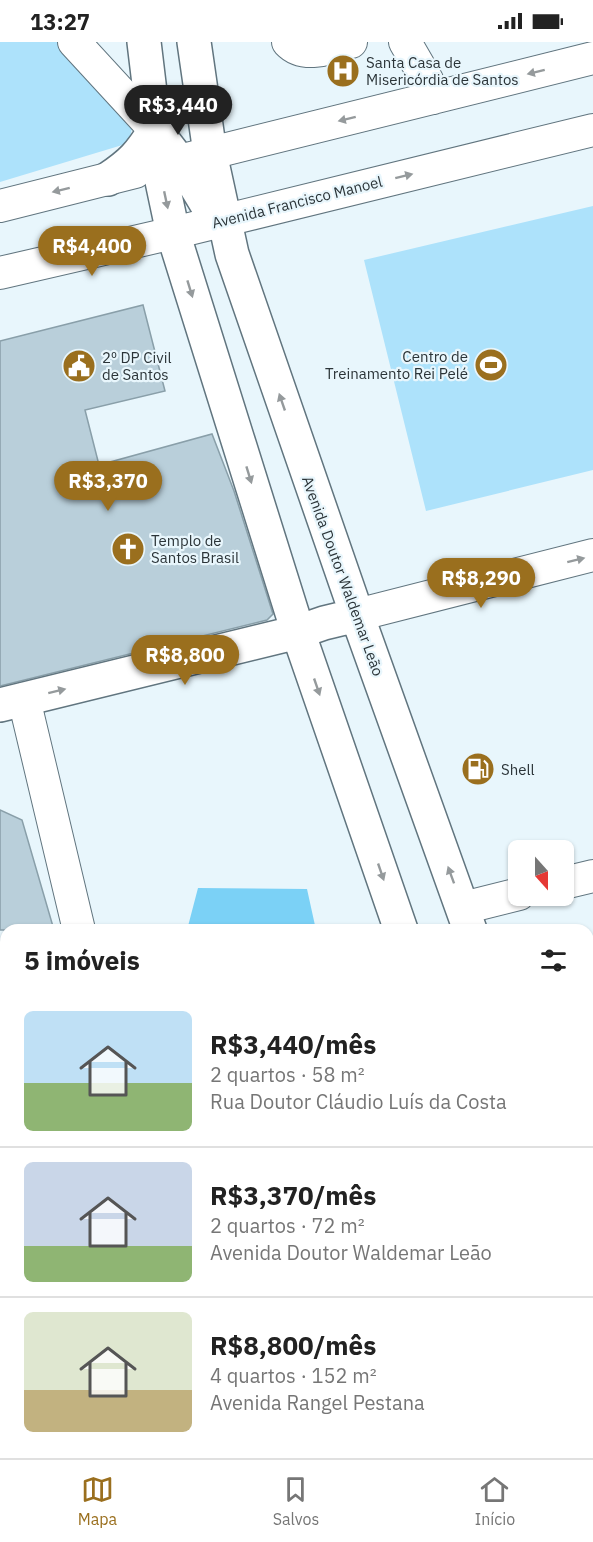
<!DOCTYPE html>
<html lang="pt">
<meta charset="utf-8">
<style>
:root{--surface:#fff;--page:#f2f2f2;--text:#222;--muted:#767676;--line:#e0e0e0;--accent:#9a6f1e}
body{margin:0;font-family:"IBM Plex Sans",sans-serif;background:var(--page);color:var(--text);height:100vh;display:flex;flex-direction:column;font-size:22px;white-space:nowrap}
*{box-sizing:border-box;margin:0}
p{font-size:20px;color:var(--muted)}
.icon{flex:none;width:33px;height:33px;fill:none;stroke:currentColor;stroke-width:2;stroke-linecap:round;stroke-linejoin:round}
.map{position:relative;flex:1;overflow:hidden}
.side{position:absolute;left:0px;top:882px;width:594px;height:534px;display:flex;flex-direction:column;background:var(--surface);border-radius:18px 18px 0 0;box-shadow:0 2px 4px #0004}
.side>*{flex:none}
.needle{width:39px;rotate:159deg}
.controls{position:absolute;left:508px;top:798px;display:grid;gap:12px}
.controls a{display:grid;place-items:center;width:66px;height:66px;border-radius:9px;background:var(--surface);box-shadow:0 2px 4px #0004;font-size:30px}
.price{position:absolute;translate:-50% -51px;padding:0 14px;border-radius:21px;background:var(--accent);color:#fff;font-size:20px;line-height:39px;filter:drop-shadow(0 2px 3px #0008)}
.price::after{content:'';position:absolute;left:50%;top:36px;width:18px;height:14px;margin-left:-9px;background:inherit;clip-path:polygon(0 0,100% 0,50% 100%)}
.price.on{background:#222;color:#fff}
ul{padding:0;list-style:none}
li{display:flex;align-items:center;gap:18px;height:150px;padding:0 24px}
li+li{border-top:2px solid var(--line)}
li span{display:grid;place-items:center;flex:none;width:168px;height:120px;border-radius:9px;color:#555}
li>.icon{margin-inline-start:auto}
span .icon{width:72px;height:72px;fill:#fffc;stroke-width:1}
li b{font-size:26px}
h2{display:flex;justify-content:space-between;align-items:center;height:72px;padding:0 24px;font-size:26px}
.status{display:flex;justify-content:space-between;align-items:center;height:42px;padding:0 30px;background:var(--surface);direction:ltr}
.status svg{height:16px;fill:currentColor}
.dock{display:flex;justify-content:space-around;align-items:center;height:84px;border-top:2px solid var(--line);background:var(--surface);font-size:16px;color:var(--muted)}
.dock a{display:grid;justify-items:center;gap:3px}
.dock .on{color:var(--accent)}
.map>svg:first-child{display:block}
</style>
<div class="status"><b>13:27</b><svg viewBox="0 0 49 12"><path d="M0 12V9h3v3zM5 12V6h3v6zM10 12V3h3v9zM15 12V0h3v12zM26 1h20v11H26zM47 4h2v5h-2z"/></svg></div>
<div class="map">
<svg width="593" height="1416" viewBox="0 0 593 1416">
<rect width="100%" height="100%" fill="#e8f6fc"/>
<path fill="#ade2fb" d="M0 0H57L133 81 129 101 0 140Z
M593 164V428L426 469 364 218Z"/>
<path fill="#7bd1f6" d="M198 846 307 847 316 888H187Z
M6 1085V1410H209V1416H0V1089Z"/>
<path fill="#b9cfda" stroke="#899fa9" stroke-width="1.5" d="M143 263 165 349 85 368 99 423 212 392 234 449 273 572 267 578 0 644V299Z
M0 768 22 778 54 888H0Z"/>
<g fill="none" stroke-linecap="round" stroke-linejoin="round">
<defs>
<path id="minor" d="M74 0 155 88
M288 0C304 17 332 6 351 0
M405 0 427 38 433 56
M183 118 593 16
M0 164 135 130
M0 231 173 191 593 88
M357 573 593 513
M24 657 79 888
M564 841 593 834
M463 866 519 852
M0 1034 6 1030
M588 1149 593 1147
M343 1416V1410"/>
<path id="major" d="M144 0 159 125 173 191 298 590 401 888
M194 0 210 111 232 212 357 573 470 888
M155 88 188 131 215 176
M108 137C132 121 140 112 155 88
M0 663 298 590 324 581 357 573
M588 1314 593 1413
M542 1410V1416"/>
</defs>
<use href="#minor" stroke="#61757f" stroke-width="34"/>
<use href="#major" stroke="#61757f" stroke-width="36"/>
<use href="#minor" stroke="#fff" stroke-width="32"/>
<use href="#major" stroke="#fff" stroke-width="33"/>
</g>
<defs><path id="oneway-solid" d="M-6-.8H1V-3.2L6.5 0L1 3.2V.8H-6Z" transform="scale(1.5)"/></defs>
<g fill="#959a9c">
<use href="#oneway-solid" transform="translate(536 30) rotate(166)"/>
<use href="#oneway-solid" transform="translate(347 77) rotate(166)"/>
<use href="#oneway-solid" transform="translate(404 134) rotate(-14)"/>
<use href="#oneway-solid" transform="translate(61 148) rotate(166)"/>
<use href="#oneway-solid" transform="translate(166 158) rotate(78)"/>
<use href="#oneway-solid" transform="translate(190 247) rotate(73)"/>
<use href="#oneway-solid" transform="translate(282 360) rotate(-109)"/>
<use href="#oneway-solid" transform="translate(249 433) rotate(73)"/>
<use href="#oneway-solid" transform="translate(576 518) rotate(-14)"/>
<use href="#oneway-solid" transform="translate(317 645) rotate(71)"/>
<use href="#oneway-solid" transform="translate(57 649) rotate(-14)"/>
<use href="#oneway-solid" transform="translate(381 830) rotate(71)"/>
<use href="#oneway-solid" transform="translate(451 833) rotate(-110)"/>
</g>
<defs>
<symbol id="hospital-disc" viewBox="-11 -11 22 22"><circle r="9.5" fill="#9a6f1e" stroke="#e8f6fc"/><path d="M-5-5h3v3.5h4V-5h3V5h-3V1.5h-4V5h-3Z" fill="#fff"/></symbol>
<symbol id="stadium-disc" viewBox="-11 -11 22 22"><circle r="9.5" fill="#9a6f1e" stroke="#e8f6fc"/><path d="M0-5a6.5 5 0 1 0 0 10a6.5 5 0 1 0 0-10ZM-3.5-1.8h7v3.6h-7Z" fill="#fff"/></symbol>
<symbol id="civic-disc" viewBox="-11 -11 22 22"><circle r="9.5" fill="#9a6f1e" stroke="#e8f6fc"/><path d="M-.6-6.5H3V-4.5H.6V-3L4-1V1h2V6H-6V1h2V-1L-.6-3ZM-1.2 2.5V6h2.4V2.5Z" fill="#fff"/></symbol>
<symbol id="church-disc" viewBox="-11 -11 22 22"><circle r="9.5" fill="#9a6f1e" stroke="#e8f6fc"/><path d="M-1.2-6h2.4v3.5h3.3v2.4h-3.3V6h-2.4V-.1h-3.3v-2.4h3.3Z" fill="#fff"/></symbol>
<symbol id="fuel-disc" viewBox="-11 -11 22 22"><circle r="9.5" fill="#9a6f1e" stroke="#e8f6fc"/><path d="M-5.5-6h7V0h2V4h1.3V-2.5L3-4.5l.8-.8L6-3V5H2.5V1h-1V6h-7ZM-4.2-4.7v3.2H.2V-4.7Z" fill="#fff"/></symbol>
</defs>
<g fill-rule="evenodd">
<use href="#hospital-disc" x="324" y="10" width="38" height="38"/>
<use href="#stadium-disc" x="472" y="304" width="38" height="38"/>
<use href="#civic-disc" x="60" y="305" width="38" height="38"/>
<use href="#church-disc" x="109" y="488" width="38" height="38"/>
<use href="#fuel-disc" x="459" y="708" width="38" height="38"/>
</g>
<g text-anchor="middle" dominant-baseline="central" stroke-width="4.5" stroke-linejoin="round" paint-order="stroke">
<g font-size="15" fill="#2b3438" stroke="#e8f6fc" text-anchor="start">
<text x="366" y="20">Santa Casa de<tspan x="366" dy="17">Misericórdia de Santos</tspan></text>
<text x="468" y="314" text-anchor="end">Centro de<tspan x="468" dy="17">Treinamento Rei Pelé</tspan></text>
<text x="102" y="315">2º DP Civil<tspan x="102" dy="17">de Santos</tspan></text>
<text x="151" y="498">Templo de<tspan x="151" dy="17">Santos Brasil</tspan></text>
<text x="501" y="727">Shell</text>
</g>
<g font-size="15" fill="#2b3438" stroke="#e8f6fc">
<text transform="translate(297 160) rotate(-14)">Avenida Francisco Manoel</text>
<text transform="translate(343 534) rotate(70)">Avenida Doutor Waldemar Leão</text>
</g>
</g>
</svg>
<div class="controls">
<a><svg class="needle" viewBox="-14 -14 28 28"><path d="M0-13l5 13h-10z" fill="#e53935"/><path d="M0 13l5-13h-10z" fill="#767676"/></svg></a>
</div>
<b class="price on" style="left:178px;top:94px">R$3,440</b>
<b class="price" style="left:92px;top:235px">R$4,400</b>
<b class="price" style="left:108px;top:470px">R$3,370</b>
<b class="price" style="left:481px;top:567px">R$8,290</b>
<b class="price" style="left:185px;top:644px">R$8,800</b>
<section class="side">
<h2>5 imóveis<svg class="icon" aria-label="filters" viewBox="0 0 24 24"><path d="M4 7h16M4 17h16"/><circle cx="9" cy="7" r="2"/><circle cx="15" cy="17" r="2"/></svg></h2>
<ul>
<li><span style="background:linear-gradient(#bfe0f5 60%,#8fb573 0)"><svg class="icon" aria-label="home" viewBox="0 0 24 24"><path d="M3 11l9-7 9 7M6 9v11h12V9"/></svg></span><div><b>R$3,440/mês</b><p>2 quartos · 58 m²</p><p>Rua Doutor Cláudio Luís da Costa</p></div></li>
<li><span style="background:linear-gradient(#c9d6e8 70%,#8fb573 0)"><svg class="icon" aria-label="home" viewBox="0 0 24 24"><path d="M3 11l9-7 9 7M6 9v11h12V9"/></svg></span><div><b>R$3,370/mês</b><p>2 quartos · 72 m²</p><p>Avenida Doutor Waldemar Leão</p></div></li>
<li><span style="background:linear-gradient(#dfe7d0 65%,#c2b280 0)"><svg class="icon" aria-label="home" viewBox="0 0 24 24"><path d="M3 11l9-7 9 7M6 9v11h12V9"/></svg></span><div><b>R$8,800/mês</b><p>4 quartos · 152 m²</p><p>Avenida Rangel Pestana</p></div></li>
</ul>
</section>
</div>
<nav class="dock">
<a class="on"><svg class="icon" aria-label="map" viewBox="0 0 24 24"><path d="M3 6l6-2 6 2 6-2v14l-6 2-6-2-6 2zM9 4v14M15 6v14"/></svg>Mapa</a>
<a><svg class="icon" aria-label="saved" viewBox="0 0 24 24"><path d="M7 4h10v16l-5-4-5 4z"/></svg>Salvos</a>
<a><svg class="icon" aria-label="home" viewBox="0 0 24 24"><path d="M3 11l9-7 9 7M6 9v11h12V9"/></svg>Início</a>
</nav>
